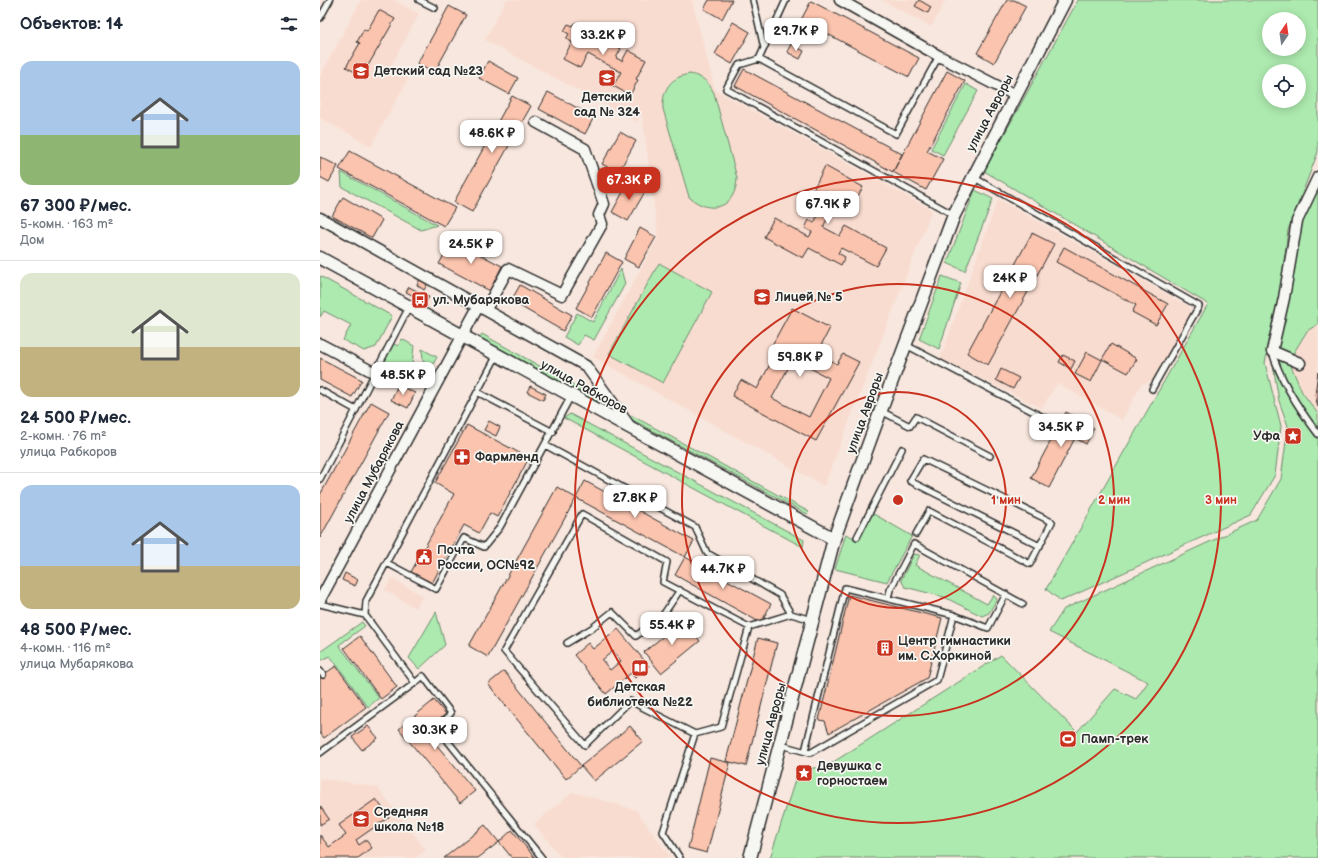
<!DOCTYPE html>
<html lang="ru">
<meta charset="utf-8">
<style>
:root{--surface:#fff;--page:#f6f6f7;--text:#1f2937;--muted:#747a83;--line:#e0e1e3;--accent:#c8321e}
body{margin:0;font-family:"Balsamiq Sans",sans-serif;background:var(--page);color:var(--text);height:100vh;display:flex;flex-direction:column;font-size:15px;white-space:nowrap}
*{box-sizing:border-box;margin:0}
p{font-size:13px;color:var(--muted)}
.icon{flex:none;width:22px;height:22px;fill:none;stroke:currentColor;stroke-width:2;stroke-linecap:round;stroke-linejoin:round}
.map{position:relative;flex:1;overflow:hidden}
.panel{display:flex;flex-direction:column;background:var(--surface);width:320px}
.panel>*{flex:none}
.needle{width:26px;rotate:13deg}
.tools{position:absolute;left:942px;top:12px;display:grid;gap:8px}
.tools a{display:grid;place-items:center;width:44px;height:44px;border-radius:50%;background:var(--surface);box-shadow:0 2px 10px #0003;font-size:20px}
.price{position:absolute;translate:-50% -34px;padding:0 9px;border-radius:8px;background:#fff;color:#222;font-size:13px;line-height:26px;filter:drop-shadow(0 1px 2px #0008)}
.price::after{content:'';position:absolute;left:50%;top:24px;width:12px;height:9px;margin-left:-6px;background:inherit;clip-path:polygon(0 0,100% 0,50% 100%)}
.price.on{background:var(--accent);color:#fff}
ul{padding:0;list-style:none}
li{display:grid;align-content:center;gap:8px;height:212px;padding:0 20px}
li+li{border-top:1px solid var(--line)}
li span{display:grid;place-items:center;height:124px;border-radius:12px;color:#555}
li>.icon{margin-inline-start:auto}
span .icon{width:72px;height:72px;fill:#fffc;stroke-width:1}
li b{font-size:17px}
h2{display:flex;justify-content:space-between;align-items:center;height:48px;padding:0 20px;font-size:17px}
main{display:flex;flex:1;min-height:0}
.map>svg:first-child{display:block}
</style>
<main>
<section class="panel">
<h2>Объектов: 14<svg class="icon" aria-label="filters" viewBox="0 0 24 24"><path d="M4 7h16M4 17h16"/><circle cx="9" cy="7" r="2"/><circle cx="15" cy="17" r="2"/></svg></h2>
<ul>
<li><span style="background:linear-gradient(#a9c7e8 60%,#8fb573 0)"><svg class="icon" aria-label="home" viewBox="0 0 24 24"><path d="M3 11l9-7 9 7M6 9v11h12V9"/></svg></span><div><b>67 300 ₽/мес.</b><p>5-комн. · 163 m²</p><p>Дом</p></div></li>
<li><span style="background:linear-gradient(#dfe7d0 60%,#c2b280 0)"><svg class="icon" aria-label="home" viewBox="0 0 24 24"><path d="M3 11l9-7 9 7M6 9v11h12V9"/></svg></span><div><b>24 500 ₽/мес.</b><p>2-комн. · 76 m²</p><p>улица Рабкоров</p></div></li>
<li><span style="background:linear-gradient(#a9c7e8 65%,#c2b280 0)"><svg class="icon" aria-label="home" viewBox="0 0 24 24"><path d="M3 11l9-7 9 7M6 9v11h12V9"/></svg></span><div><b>48 500 ₽/мес.</b><p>4-комн. · 116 m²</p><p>улица Мубарякова</p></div></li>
</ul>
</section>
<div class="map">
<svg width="998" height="858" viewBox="0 0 998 858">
<rect width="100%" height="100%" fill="#f8e7de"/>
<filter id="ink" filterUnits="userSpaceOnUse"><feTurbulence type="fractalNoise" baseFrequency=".025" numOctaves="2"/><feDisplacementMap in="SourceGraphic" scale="8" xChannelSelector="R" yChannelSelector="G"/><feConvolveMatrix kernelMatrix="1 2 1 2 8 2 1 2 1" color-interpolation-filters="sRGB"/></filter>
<g filter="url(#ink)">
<path fill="#f9dcd0" d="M41 0H74L99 14 71 66 89 77 51 146 0 118V76Z
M186 0H372L395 90 612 210 504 486 273 357 338 237 322 113 317 122 165 40Z
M562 0H626L611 27Z
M678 199 870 307V319L837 378 821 385 802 420 737 383 722 408 620 359Z
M998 324V414L982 392 969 361 987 331Z
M72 578 103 596 95 608 65 590Z
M0 778 57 787 106 850 95 858H0Z
M253 792 316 810 351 858H242L214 824Z"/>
<path fill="#adeaaf" stroke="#6c8a6d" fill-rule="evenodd" d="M758 0H998V152L968 230 959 301 945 363 961 426 955 475 931 515 741 601 726 589 888 304 664 171ZM949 19H979V49H949ZM949 71H979V101H949Z
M370 74C383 77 388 81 394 93L417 178C416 208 391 216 369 197L343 109C342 90 350 77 370 74Z
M646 84 658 91 623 155 611 149Z
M21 172 117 225 101 230 22 187Z
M998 184V324L987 331 973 354 957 350 977 235Z
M655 190 673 199 645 271 627 263Z
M339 263 392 292 343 383 289 354Z
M301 269 305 284 274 340 264 335 258 345 244 337 257 313 273 322Z
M0 276 72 316 56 347 44 351 23 340 31 325 4 311 0 317Z
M622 276 641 283 619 349 599 339Z
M162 334 279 399 277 403 159 338Z
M82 339 94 346 92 365 97 383 61 364 72 343 78 346Z
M102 349 117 357 105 379Z
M956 354 969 361 982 392 998 414V858H450L479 768H504L681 655 757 732 795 689 816 699 828 682 729 632 744 609 937 520 961 479 968 426 959 401 953 365Z
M250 414 484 540 483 547 244 418Z
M311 415 489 512 487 514 309 418Z
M552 513 592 536 567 582 515 569 526 534 538 540Z
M594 554 600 555 595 565 667 604 673 595 677 599 669 613 662 616 624 597 585 587 581 580Z
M116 612 125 645 99 669 89 658Z
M42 622 45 626 19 645 59 698 48 707 10 656 0 661V652Z"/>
<path fill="#fbc4ae" stroke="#2b2b2b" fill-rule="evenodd" d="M389 0H412L402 19 384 9Z
M599 0 611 7 608 13 595 6Z
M687 0H694L706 6 674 63 657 53Z
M491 1 599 58 589 77 481 20Z
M129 6 146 15 114 73 97 64Z
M59 10 75 19 42 76 26 67 40 43 37 42 44 29 47 31Z
M413 22 430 32 412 64 395 54Z
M255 23 279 36 274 45 281 49 286 40 301 49 296 58 302 61 308 50 326 60 316 79 318 80 310 95 293 86 301 72 268 54 260 68 243 59 252 42 246 39 249 34 244 31 248 24 253 26Z
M458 23 464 26 460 34 455 31Z
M471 44 484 51 480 59 467 52Z
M168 61 198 78 189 94 159 78Z
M424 69 582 154 573 172 415 86Z
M627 71 645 81 607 151 623 159 606 190 573 172Z
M228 92 274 117 265 134 219 109Z
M192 96 211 106 152 212 134 202Z
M300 132 316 141 298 173 282 164Z
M30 151 135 208 124 226 19 169Z
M0 157 18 166 9 182 0 177Z
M505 166 543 187 527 216 513 208 503 227 520 236 526 226 566 248 556 266 521 248 518 253 525 257 521 265 489 248 483 258 444 237 454 218 489 237 492 232 485 228 489 220 494 223 504 203 490 196Z
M309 181 326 190 308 221 292 212Z
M23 197 62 220 52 238 12 216Z
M320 228 336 237 319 267 304 259Z
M712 233 734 244 668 365 647 353Z
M132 240 182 266 170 291 119 264Z
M744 247 848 304 836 325 812 312 816 305 736 262Z
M286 253 302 262 272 317 256 308Z
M101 277 109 281 104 290 97 285Z
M200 285 252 315 243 331 191 301Z
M89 287 109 297 106 302 86 292Z
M472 308 510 328 497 353 517 364 523 354 539 362 496 441 412 396 421 380 437 389 457 351 451 347ZM473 359 509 378 489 417 452 398Z
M791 344 817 359 808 373 782 359Z
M767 352 782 360 771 382 755 374Z
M743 355 755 361 751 369 739 362Z
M0 358 42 380 32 397 0 380Z
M681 369 699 378 693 389 676 380Z
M998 372V407L995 395Z
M78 385 95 393 88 408 71 400Z
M210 386 226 394 223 400 207 392Z
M51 402 69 412 0 538V495Z
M746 412 774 428 766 444 755 438 729 488 711 478Z
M169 421 180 427 176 436 164 430Z
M147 425 209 458 177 517 170 513 159 533 144 525 112 583 91 572 134 494 115 483Z
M265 481 374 541 365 557 256 498Z
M237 487 256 498 168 657 149 646Z
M365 557 451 604 441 623 355 575Z
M25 573 38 580 35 586 22 580Z
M529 595 622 618 607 678 509 733 505 721 499 720Z
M363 620 380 641 341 673 324 652Z
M298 629 329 666 315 678 311 673 286 694 254 655 268 643 273 649ZM293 651 301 661 290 670 282 660Z
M40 636 77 687 61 699 24 648Z
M438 638 457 643 426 766 406 761Z
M16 666 46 707 4 738 0 733V677Z
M184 671 261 766 246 779 168 684Z
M114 700 126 714 105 731 155 791 140 803 79 729Z
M48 726 58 738 42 750 32 737Z
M310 726 323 741 274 781 261 766Z
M390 758 410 763 387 853 368 848Z
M56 799 69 817 36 840 39 845 46 840 52 848 38 858H0V835L9 847 26 835 19 825Z
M0 806 9 819 0 825Z
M165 825 179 842 158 858H124Z
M192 830 215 858H192L179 842Z"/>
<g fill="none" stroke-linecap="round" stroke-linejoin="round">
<defs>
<path id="service" d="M99 0 115 8
M433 0 444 48
M466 0 439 59 419 65 406 89 634 215
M0 18 10 0
M439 59 576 134 619 56
M653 177 879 306 832 389
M586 345 725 418
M952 352C961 382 979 409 998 434
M0 390 36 410
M157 392 233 432
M561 411 590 426 596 417 670 456
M225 445 375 527 387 553 460 595 471 614
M0 479 89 307
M596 534 609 511 710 564 732 522 603 459 590 481 720 546
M537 537 582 449
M67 563 116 589 144 538 164 547 180 527 251 396
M568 598 570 590 594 544 703 604
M0 604 45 615 46 601 177 355
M634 615 668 628 686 594
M429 627 401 727 375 734 310 701 265 745 184 651 262 514 347 562 343 582 429 627 471 614 492 620
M247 643 272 628 292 612 316 636 343 615 360 590
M0 671 3 675
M95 683 103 676 131 713 118 729 222 858
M461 745 490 753 617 680 634 615 525 588 485 751
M0 753 95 683 45 615
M360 858 343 832 375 734"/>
<path id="minor" d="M520 0 619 56 695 95
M0 218 266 366 311 428
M166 309 188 269 242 295 282 224 279 215 284 204 265 149 216 122
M0 344 55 373
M980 363 952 351 964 298 977 221 998 177
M0 600 159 305"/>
<path id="tertiary" d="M0 258 514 539
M430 858 514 539 561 410 634 215 745 0"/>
</defs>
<use href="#service" stroke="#2b2b2b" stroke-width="8"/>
<use href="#minor" stroke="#2b2b2b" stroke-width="13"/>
<use href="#tertiary" stroke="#2b2b2b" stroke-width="15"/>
<use href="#service" stroke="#f6f6f2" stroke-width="5"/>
<use href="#minor" stroke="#f6f6f2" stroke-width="10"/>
<use href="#tertiary" stroke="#f6f6f2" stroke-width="12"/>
</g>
</g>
<g fill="none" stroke="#c8321e" stroke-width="2">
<circle cx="578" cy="500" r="108"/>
<circle cx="578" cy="500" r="216"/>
<circle cx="578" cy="500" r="323"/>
</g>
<defs>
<symbol id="school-square" viewBox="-11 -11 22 22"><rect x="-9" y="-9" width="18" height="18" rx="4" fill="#c8321e" stroke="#f6f6f2"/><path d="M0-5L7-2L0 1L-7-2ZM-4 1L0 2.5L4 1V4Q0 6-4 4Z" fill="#fff"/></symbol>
<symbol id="bus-square" viewBox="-11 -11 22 22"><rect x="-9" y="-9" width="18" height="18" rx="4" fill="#c8321e" stroke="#f6f6f2"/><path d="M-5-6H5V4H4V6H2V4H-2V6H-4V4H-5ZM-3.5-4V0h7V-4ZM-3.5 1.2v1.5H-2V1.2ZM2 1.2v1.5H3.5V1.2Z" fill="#fff"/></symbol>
<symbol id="sight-square" viewBox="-11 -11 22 22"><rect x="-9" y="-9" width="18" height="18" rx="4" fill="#c8321e" stroke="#f6f6f2"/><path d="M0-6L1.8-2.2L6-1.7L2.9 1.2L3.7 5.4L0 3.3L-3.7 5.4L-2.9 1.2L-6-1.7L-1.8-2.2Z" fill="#fff"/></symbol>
<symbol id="pharmacy-square" viewBox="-11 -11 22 22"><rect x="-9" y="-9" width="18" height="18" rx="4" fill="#c8321e" stroke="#f6f6f2"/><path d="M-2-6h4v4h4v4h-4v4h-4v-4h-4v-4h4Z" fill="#fff"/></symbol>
<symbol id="civic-square" viewBox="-11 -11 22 22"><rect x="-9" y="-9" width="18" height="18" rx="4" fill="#c8321e" stroke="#f6f6f2"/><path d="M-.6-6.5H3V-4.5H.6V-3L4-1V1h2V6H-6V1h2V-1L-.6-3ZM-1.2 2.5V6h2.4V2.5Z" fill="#fff"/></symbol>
<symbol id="building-square" viewBox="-11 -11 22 22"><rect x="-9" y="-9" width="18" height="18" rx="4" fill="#c8321e" stroke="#f6f6f2"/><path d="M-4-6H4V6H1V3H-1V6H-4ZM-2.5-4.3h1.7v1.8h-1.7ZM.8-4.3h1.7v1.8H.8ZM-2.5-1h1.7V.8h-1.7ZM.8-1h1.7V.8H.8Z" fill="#fff"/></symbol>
<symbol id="library-square" viewBox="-11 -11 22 22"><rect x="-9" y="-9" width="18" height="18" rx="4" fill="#c8321e" stroke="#f6f6f2"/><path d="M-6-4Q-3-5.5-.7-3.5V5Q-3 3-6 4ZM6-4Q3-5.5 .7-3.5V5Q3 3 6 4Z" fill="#fff"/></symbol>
<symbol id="stadium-square" viewBox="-11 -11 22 22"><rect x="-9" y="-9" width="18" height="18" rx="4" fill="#c8321e" stroke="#f6f6f2"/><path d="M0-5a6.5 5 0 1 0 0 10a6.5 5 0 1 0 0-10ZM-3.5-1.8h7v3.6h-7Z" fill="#fff"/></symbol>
</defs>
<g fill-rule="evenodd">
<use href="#school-square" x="31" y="61" width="20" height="20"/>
<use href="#school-square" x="277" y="68" width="20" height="20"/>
<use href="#school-square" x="432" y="287" width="20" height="20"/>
<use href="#bus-square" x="90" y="290" width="20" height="20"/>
<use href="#sight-square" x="963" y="426" width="20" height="20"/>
<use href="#pharmacy-square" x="132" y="447" width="20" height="20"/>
<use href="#civic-square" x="94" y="547" width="20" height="20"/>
<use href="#building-square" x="555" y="638" width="20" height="20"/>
<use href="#library-square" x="310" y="658" width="20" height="20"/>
<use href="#stadium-square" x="738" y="729" width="20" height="20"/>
<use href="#sight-square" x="474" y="763" width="20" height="20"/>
<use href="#school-square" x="31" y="809" width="20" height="20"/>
</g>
<g text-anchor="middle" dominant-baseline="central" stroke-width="3.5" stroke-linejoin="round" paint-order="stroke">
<g font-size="13" font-weight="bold" fill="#2b2b2b" stroke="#f6f6f2" text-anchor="start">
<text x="54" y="71">Детский сад №23</text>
<text x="287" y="97" text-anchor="middle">Детский<tspan x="287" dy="15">сад № 324</tspan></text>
<text x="455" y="297">Лицей № 5</text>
<text x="113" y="300">ул. Мубарякова</text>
<text x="960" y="436" text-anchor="end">Уфа</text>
<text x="155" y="457">Фармленд</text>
<text x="117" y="550">Почта<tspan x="117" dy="15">России, ОС№92</tspan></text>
<text x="578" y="641">Центр гимнастики<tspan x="578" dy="15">им. С.Хоркиной</tspan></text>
<text x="320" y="687" text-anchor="middle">Детская<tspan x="320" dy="15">библиотека №22</tspan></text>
<text x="761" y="739">Памп-трек</text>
<text x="497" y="766">Девушка с<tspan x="497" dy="15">горностаем</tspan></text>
<text x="54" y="812">Средняя<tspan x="54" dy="15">школа №18</tspan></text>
</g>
<g font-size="13" fill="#2b2b2b" stroke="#f6f6f2">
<text transform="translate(670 113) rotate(-62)">улица Авроры</text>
<text transform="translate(264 387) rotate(29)">улица Рабкоров</text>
<text transform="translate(545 413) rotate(-70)">улица Авроры</text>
<text transform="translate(54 472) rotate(-62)">улица Мубарякова</text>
<text transform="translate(451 724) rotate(-75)">улица Авроры</text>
</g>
</g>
<circle cx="578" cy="500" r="6" fill="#c8321e" stroke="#f6f6f2" stroke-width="2"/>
<g font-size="12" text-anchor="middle" font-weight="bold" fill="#c8321e" stroke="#f6f6f2" stroke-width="3.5" stroke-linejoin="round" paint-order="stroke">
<text x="686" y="504">1 мин</text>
<text x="794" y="504">2 мин</text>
<text x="901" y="504">3 мин</text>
</g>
</svg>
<div class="tools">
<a><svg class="needle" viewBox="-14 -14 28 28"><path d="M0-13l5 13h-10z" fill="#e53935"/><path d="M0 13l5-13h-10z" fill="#747a83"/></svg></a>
<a><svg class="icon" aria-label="locate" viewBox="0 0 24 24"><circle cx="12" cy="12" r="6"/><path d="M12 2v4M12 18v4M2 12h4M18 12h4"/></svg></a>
</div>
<b class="price" style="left:476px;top:52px">29.7K ₽</b>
<b class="price" style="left:283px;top:56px">33.2K ₽</b>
<b class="price" style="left:172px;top:154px">48.6K ₽</b>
<b class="price on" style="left:309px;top:201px">67.3K ₽</b>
<b class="price" style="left:508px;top:225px">67.9K ₽</b>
<b class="price" style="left:151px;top:265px">24.5K ₽</b>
<b class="price" style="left:690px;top:299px">24K ₽</b>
<b class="price" style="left:480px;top:378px">59.8K ₽</b>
<b class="price" style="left:83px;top:396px">48.5K ₽</b>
<b class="price" style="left:741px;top:448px">34.5K ₽</b>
<b class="price" style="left:315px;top:519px">27.8K ₽</b>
<b class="price" style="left:403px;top:590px">44.7K ₽</b>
<b class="price" style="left:352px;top:646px">55.4K ₽</b>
<b class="price" style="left:115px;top:751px">30.3K ₽</b>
</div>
</main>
